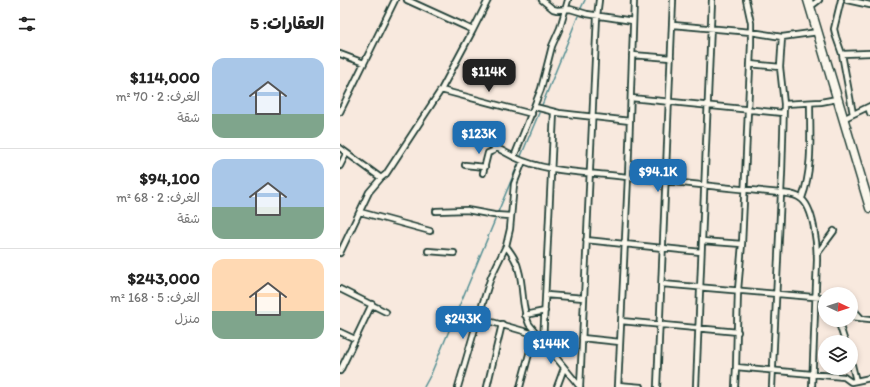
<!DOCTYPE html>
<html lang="ar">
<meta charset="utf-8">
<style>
:root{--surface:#fff;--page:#f2f2f2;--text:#222;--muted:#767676;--line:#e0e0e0;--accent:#1f6fb2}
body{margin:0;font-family:Itim,"Playpen Sans Arabic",sans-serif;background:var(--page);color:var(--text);direction:rtl;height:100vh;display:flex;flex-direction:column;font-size:15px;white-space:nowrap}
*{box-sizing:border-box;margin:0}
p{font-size:13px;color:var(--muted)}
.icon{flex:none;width:22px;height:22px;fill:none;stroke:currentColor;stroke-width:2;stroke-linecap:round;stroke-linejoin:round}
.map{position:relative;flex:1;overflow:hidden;direction:ltr}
.side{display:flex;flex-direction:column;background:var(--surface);width:340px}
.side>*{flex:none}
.needle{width:26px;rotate:94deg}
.buttons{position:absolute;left:478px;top:287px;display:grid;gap:8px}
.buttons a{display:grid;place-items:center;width:40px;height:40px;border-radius:50%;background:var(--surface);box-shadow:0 2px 6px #0003;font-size:20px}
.price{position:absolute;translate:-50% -34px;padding:0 9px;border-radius:8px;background:var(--accent);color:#fff;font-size:13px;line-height:26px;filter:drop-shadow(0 1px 2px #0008)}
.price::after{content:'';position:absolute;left:50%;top:24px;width:12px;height:9px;margin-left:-6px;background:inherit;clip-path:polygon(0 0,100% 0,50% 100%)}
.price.current{background:#222;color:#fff}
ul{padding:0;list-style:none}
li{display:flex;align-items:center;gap:12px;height:100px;padding:0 16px}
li+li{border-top:1px solid var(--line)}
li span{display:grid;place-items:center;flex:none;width:112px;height:80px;border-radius:12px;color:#555}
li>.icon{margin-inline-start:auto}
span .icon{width:48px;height:48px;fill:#fffc;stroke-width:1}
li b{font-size:17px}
h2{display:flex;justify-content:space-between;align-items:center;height:48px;padding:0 16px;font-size:17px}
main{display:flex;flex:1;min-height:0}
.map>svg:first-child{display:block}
</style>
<main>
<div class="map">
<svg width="530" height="387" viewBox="0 0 530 387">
<rect width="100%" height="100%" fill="#f8e9de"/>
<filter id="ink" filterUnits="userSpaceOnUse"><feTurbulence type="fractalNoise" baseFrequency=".025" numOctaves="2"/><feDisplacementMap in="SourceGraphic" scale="8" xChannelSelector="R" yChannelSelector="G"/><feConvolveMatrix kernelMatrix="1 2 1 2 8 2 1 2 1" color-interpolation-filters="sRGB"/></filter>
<g filter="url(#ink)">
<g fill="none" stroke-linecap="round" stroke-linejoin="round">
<path stroke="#548f93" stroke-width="1.5" d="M241 8 245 0
M202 105 238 16
M181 156 199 113
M158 212 178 164
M84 387 91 374 155 220"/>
<defs>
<path id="minor" d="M67 0 133 30
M202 0 213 9 217 10 230 9 247 14 293 21
M501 0 494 29 496 37 502 54 513 114
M507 0 530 5
M470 7 479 0
M333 25 411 32 442 37 478 32
M0 54 24 63
M502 54 530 53
M292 55 331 58
M410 64 440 67
M101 90 192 114
M291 98 443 113
M444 104 481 102 497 99
M195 107 219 113 290 121
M528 107 530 113
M0 112 55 0
M503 119 530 106
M129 133 174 157 201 89 212 46 220 28 228 0
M0 148 41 178 46 174 101 90 133 30 148 0
M174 157C204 172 245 172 278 176 333 182 387 188 441 193 447 194 455 194 460 198 474 206 477 245 477 260L472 387
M125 165 145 167
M0 166 6 154
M143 173 148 153 153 151 155 148
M462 198C473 169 470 134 470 103
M96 211 127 210 154 215 171 216
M20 212 90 231
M246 240 361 252
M362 241 402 244
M166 246C172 254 177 261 179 271 184 289 181 307 189 324L240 387
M88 251 114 253
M0 253 29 192 41 178
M477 254 494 231
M322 284 485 298
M0 289 46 312
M206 295 244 298
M511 307 521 318
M185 315 205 311
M511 317 530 319
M138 318 194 334
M498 320 505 342
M281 321 398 332
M0 332 15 339
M242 338 280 342
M203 343 214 112
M511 361 516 381 530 378
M396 367 398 290 402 244 411 44V23L406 0
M0 371 32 304
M278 385 301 387
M118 387 138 318 151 277 166 246 170 229 174 184 183 161
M147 387 162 324
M180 387 195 332
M217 387 224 368
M240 387 257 16 259 0
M278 387 288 177 294 0
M317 387 333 0
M356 387 372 0
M395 387 396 367 504 377 511 382 516 381
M432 387 442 172 444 104 440 67 442 37"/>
<path id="trunk" d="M468 0 530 208"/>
</defs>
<use href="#minor" stroke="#1f3d34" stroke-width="8"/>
<use href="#trunk" stroke="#1f3d34" stroke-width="11"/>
<use href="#minor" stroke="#fbf7ec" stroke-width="4.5"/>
<use href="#trunk" stroke="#fbf7ec" stroke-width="8"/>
</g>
</g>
</svg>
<div class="buttons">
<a><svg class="needle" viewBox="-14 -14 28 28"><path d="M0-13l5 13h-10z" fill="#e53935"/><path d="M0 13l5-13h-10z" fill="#767676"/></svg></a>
<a><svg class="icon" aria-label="layers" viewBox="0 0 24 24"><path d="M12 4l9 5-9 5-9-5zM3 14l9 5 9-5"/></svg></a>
</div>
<b class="price current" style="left:149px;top:93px">$114K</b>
<b class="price" style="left:139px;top:155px">$123K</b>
<b class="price" style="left:318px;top:193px">$94.1K</b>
<b class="price" style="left:123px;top:340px">$243K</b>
<b class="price" style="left:211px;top:365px">$144K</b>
</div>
<section class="side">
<h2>العقارات: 5<svg class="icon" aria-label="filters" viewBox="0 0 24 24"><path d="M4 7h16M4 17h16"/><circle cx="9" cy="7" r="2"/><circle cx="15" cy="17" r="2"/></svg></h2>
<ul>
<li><span style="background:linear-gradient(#a9c7e8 70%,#7fa58c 0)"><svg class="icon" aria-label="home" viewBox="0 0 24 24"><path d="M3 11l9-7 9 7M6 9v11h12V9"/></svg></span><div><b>$114,000</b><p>الغرف: 2 · 70 m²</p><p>شقة</p></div></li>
<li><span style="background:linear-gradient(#a9c7e8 60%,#7fa58c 0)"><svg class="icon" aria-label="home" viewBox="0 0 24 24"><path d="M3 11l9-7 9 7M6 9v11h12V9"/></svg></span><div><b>$94,100</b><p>الغرف: 2 · 68 m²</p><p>شقة</p></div></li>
<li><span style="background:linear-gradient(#ffd9b3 65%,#7fa58c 0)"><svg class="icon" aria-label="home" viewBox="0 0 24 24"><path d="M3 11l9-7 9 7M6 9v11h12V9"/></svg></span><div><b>$243,000</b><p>الغرف: 5 · 168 m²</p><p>منزل</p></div></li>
</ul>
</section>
</main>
